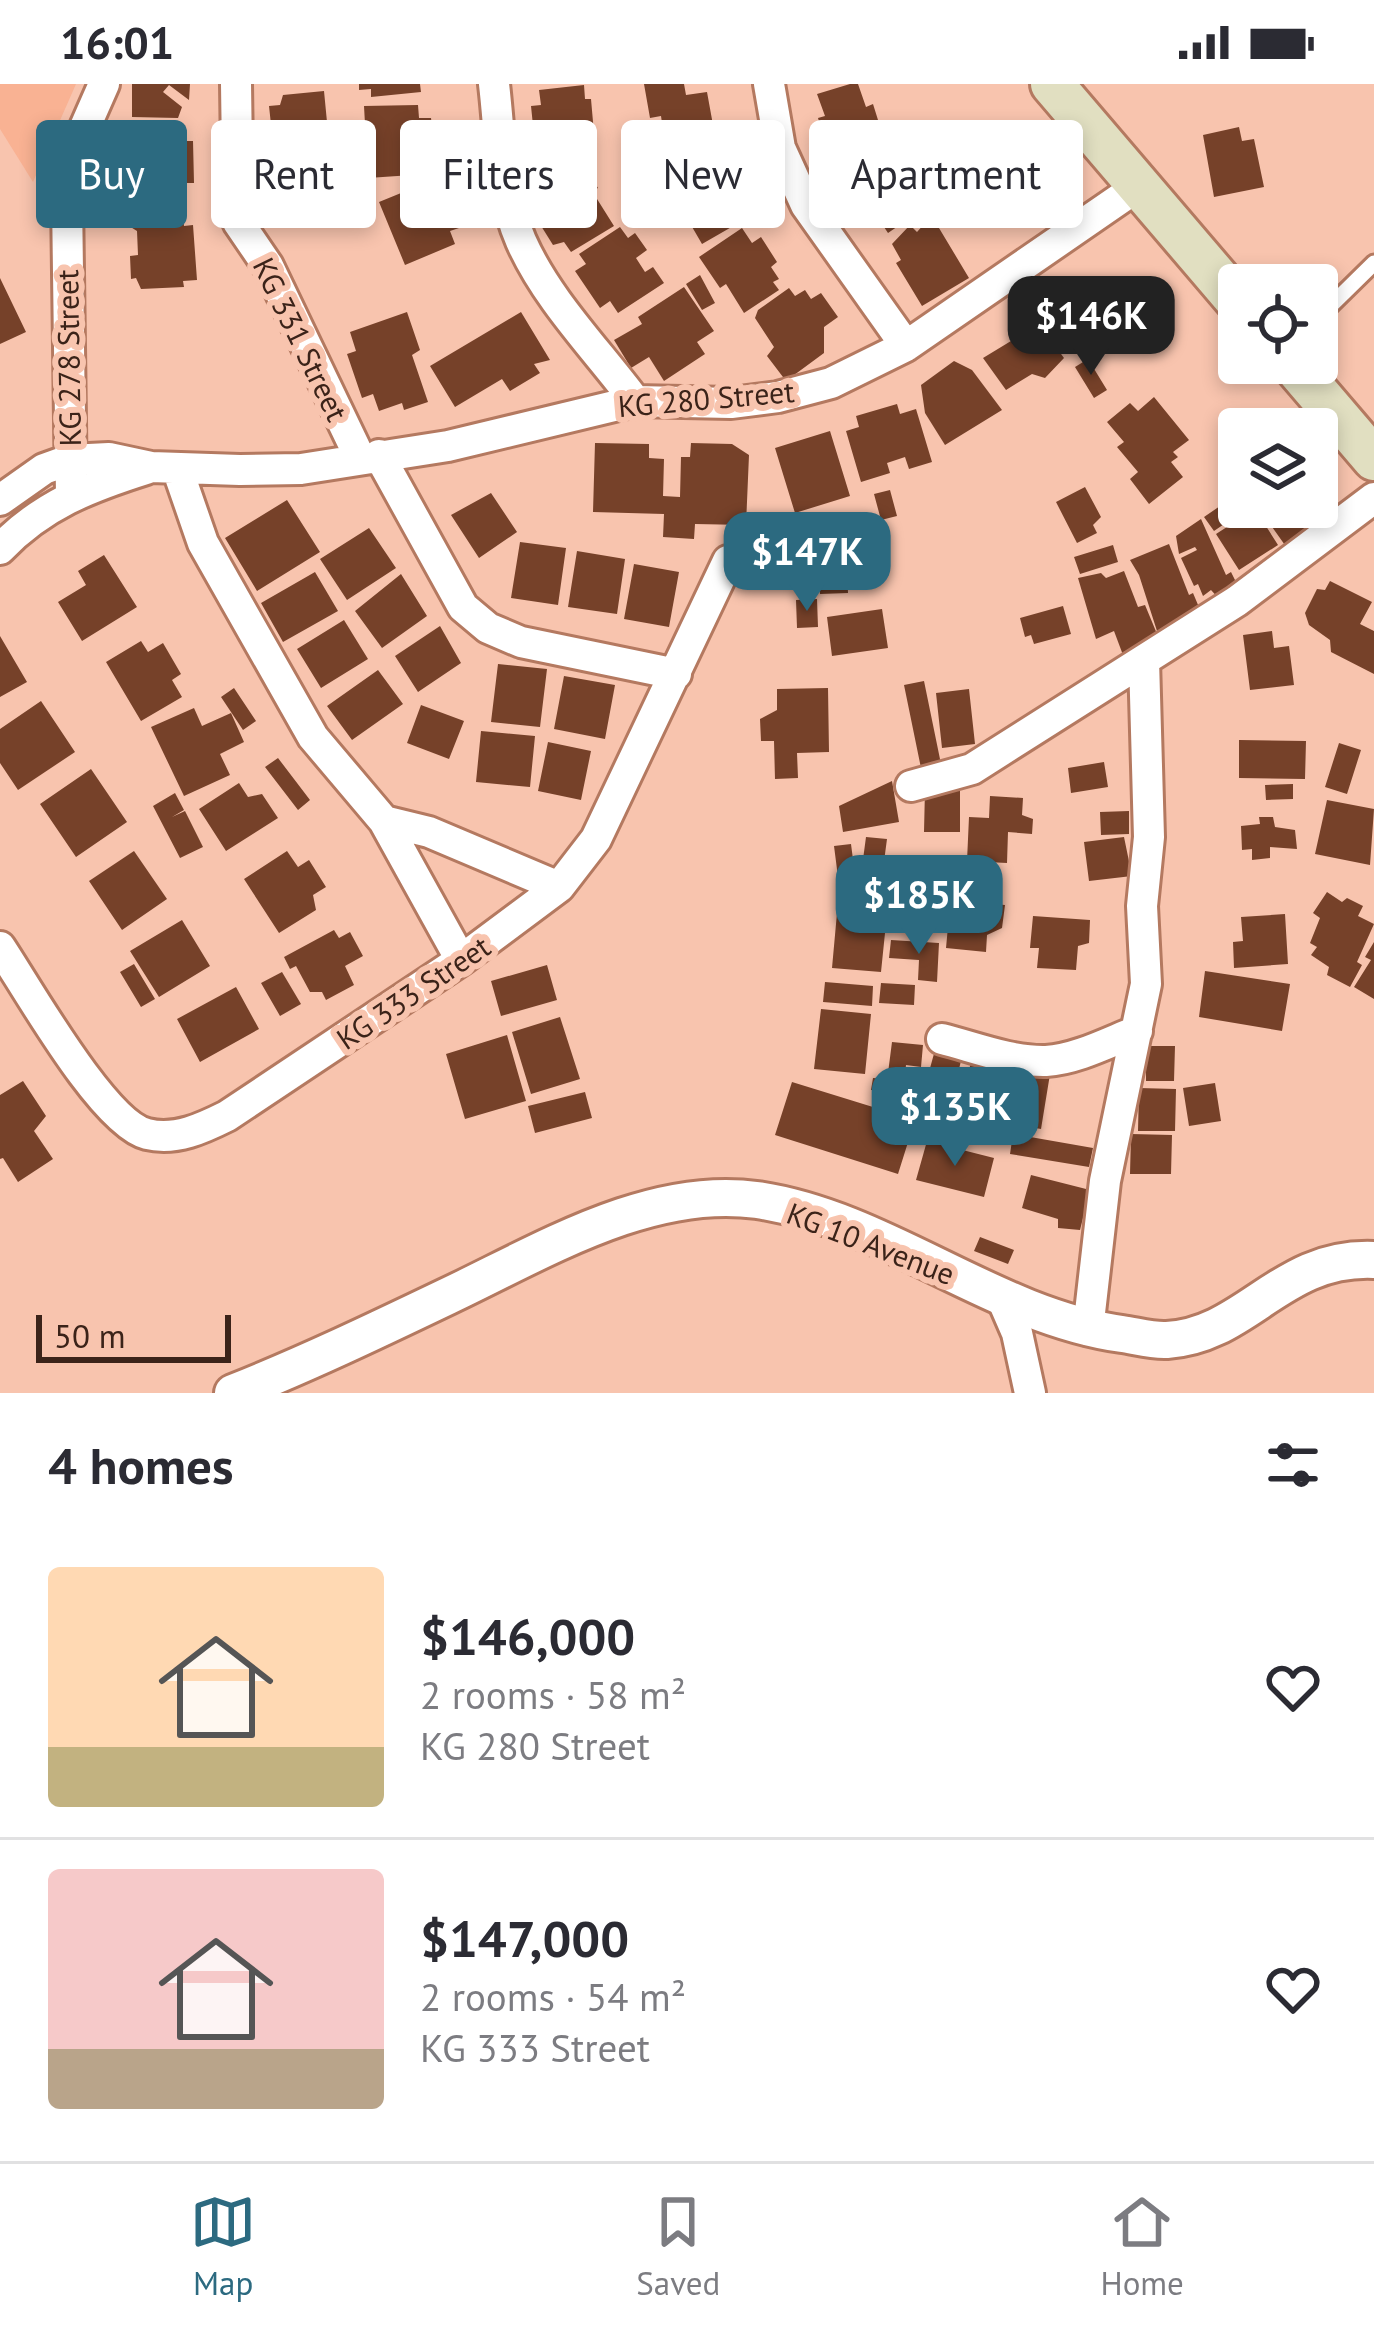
<!DOCTYPE html>
<meta charset="utf-8">
<style>
:root{--surface:#fff;--page:#f7f7f7;--text:#2b2b33;--muted:#7c7c81;--line:#e1e1e2;--accent:#2c6a80}
body{margin:0;font-family:"PT Sans",sans-serif;background:var(--page);color:var(--text);height:100vh;display:flex;flex-direction:column;font-size:45px;white-space:nowrap}
*{box-sizing:border-box;margin:0}
p{font-size:39px;color:var(--muted)}
.icon{flex:none;width:66px;height:66px;fill:none;stroke:currentColor;stroke-width:2;stroke-linecap:round;stroke-linejoin:round}
.map{position:relative;height:1309px;overflow:hidden}
.side{display:flex;flex-direction:column;background:var(--surface);flex:1}
.side>*{flex:none}
.top-card{position:absolute;left:36px;top:36px;width:1302px;height:108px;display:flex;gap:24px}
.fabs{position:absolute;left:1218px;top:180px;display:grid;gap:24px}
.fabs a{display:grid;place-items:center;width:120px;height:120px;border-radius:12px;background:var(--surface);box-shadow:0 6px 18px #0003;font-size:60px}
.scale{position:absolute;left:36px;bottom:30px;width:195px;box-sizing:border-box;padding-left:12px;border:6px solid #3b2319;border-top:0;font-size:33px;line-height:42px;white-space:nowrap;color:#3b2319;-webkit-text-stroke:9px #f8c4ae;paint-order:stroke}
.price{position:absolute;translate:-50% -102px;padding:0 27px;border-radius:24px;background:var(--accent);color:#fff;font-size:39px;line-height:78px;filter:drop-shadow(0 3px 6px #0008)}
.price::after{content:'';position:absolute;left:50%;top:72px;width:36px;height:27px;margin-left:-18px;background:inherit;clip-path:polygon(0 0,100% 0,50% 100%)}
.price.on{background:#222;color:#fff}
ul{padding:0;list-style:none}
li{display:flex;align-items:center;gap:36px;height:300px;padding:0 48px}
li+li{border-top:3px solid var(--line)}
li span{display:grid;place-items:center;flex:none;width:336px;height:240px;border-radius:12px;color:#555}
li>.icon{margin-inline-start:auto}
span .icon{width:144px;height:144px;fill:#fffc;stroke-width:1}
li b{font-size:51px}
h2{display:flex;justify-content:space-between;align-items:center;height:144px;padding:0 48px;font-size:51px}
.pill{padding:0 42px;border-radius:12px;background:var(--surface);box-shadow:0 6px 18px #0003;font-size:42px;line-height:108px}
.pill.on{background:var(--accent);color:#fff}
.status{display:flex;justify-content:space-between;align-items:center;height:84px;padding:0 60px;background:var(--surface);direction:ltr}
.status svg{height:33px;fill:currentColor}
.menu{display:flex;justify-content:space-around;align-items:center;height:168px;border-top:3px solid var(--line);background:var(--surface);font-size:33px;color:var(--muted)}
.menu a{display:grid;justify-items:center;gap:6px}
.menu .on{color:var(--accent)}
.map>svg:first-child{display:block}
</style>
<div class="status"><b>16:01</b><svg viewBox="0 0 49 12"><path d="M0 12V9h3v3zM5 12V6h3v6zM10 12V3h3v9zM15 12V0h3v12zM26 1h20v11H26zM47 4h2v5h-2z"/></svg></div>
<div class="map">
<svg width="1374" height="1309" viewBox="0 0 1374 1309">
<rect width="100%" height="100%" fill="#f8c4ae"/>
<path fill="#f9b293" d="M0 0H76L33 98 0 45Z"/>
<path fill="#764129" d="M132 0H190L189 16 169 1 163 8 182 23 178 34 132 33Z
M359 0H420L421 8 371 13V5L359 6Z
M644 0H684L686 11 707 8 713 41 705 42 706 49 699 51 701 60 666 66 661 32 650 34Z
M850 0H858L866 23 873 20 883 52 876 54 875 64 841 75 834 55 825 58 818 34 825 32 817 10Z
M584 1 585 15H591L596 72 546 78 544 60 535 61 531 22 541 21 539 6Z
M324 7 330 69 285 75 284 59H273L269 22 280 21 283 11Z
M418 21 419 34H431L436 77 423 78 427 90 368 94 364 22Z
M181 40V57H193L194 99H182L178 112 130 113 129 41Z
M1239 43 1242 57 1254 55 1264 103 1214 113 1203 51Z
M893 54 912 82 905 86 925 115 916 121 920 127 888 149 880 137 869 144 846 111 857 103 849 92 850 84Z
M1004 63 1030 99 1012 112 1019 123 997 139 991 131 977 141 949 103Z
M680 70 688 84 643 108 631 86 653 73Z
M570 80 578 93 587 87 598 104 592 107 614 142 571 168 564 158 553 161 533 129 543 123 537 113 542 110 537 100Z
M699 81 707 92 716 85 734 110 731 113 736 121 735 129 730 132 735 141 702 160 684 129 675 130 660 108Z
M428 98 434 112 447 107 462 143 450 147 455 160 405 181 379 118Z
M182 122 184 142 193 141 197 196 183 197 184 203 141 205 136 194 131 195 130 172 138 171 137 147 129 142 128 126Z
M930 129 969 194 922 222 896 179 901 176 892 160 910 141 917 148 926 138 923 133Z
M620 143 628 154 635 149 647 166 636 174 645 188 653 183 664 199 618 229 610 217 600 224 575 187 586 180 579 170Z
M742 144 752 159 761 153 777 178 771 183 779 195 773 198 779 206 744 229 726 200 720 204 699 173Z
M700 191 715 219 702 226 686 200Z
M0 194 26 248 0 260Z
M1084 194 1092 206 1107 196 1127 237 1106 253 1097 246 1071 264 1049 234 1060 224 1055 216Z
M684 203 714 247 697 258 705 270 664 297 649 273 631 284 614 256 642 240 638 233Z
M789 204 795 212 805 206 811 215 821 209 838 233 824 243V269L786 297 767 272 774 263 755 234 758 226Z
M407 228 420 266 412 271 428 318 404 326 402 319 379 327 373 310 362 314 347 270 356 267 350 248Z
M521 228 550 276 534 280 540 289 510 307 502 295 455 323 430 282Z
M1039 240 1064 274 1045 294 1032 290 1006 306 983 274Z
M1088 275 1107 306 1094 314 1075 283Z
M954 277 972 286 1002 326 945 361 925 329 921 301Z
M1154 313 1189 356 1173 368 1178 373 1171 378 1183 393 1149 420 1130 395 1138 388 1117 363 1124 358 1107 338 1130 319 1138 327Z
M897 320 900 330 916 325 932 378 909 385 905 373 887 379 890 389 861 398 846 347 859 343 856 332Z
M830 347 850 412 795 429 775 364Z
M595 359 649 360V374L664 375 663 412 680 413 681 373H690L691 359 732 360 749 371 746 441 695 440 694 455 663 453 664 430 593 428Z
M1085 403 1101 433 1093 441 1097 449 1077 459 1056 418Z
M890 406 897 432 881 436 874 410Z
M491 409 517 448 479 474 451 431Z
M1239 409V423H1249L1214 447 1204 433Z
M287 416 320 468 257 507 225 454Z
M1258 423H1297L1313 445 1287 464Z
M1255 425 1278 461 1239 486 1216 450Z
M1201 435 1226 491 1231 488 1238 502 1221 517 1211 506 1203 512 1198 500 1194 502 1181 474 1197 466 1195 463 1179 470 1176 452Z
M805 441 811 466 786 472 780 446Z
M369 444 396 484 347 516 320 475Z
M520 458 566 464 558 521 511 514Z
M1169 460 1189 511 1193 509 1201 528 1195 536 1157 547 1139 491 1130 476Z
M1113 461 1118 478 1080 490 1074 473Z
M577 467 625 475 617 530 568 523Z
M104 471 137 523 82 557 58 518 86 501 78 487Z
M634 480 679 488 669 543 624 535Z
M847 487 848 509 820 510 819 488Z
M1124 487 1138 523 1145 521 1160 557 1123 571 1114 547 1096 555 1078 494 1101 489 1106 494Z
M315 488 338 527 283 558 261 519Z
M401 490 427 532 382 564 355 527Z
M1330 497 1372 518 1360 540 1374 547V590L1331 568 1330 556 1309 541 1305 529 1317 505 1325 506Z
M817 515 818 543 797 544 796 516Z
M1063 522 1071 550 1034 560 1031 551 1025 553 1020 534Z
M882 525 888 564 832 572 827 533Z
M344 536 368 575 321 604 297 565Z
M440 542 461 579 418 608 395 572Z
M1272 547 1274 564 1289 562 1294 601 1250 606 1243 551Z
M0 552 27 598 0 613Z
M141 557 148 568 163 559 181 590 172 596 182 613 141 637 106 578Z
M498 580 547 585 540 643 491 638Z
M378 586 403 620 352 656 327 622Z
M564 592 615 601 605 655 554 645Z
M924 597 941 680 921 684 904 601Z
M234 604 256 637 243 646 221 613Z
M828 604 829 668 797 669 798 694 775 695 774 657H761L760 635 777 626V605Z
M969 605 975 660 942 664 936 609Z
M41 617 75 668 18 706 0 679V645Z
M421 621 464 637 449 675 407 659Z
M194 624 202 642 231 629 244 658 220 670 230 691 184 712 151 643Z
M481 647 535 652 530 703 476 698Z
M1239 656 1306 657 1305 695 1239 694Z
M548 658 591 667 581 716 538 707Z
M1339 659 1361 666 1347 710 1325 703Z
M278 674 310 716 298 726 265 683Z
M1104 678 1108 703 1071 709 1068 684Z
M91 685 127 738 76 773 40 720Z
M892 697 899 738 843 748 839 722Z
M960 698V748H924L925 705Z
M239 699 248 713 262 710 278 734 226 767 199 725Z
M1293 700V715L1266 716 1265 701Z
M175 709 184 726 172 733 185 727 203 763 180 774 153 722Z
M990 712 1023 714 1022 731 1033 735 1032 750 1008 748 1007 779 967 777 969 733 989 734Z
M1327 716 1374 725 1370 781 1315 770Z
M1129 727V750L1101 751 1100 728Z
M1259 733H1273L1275 743 1295 746 1297 765 1270 763V774L1252 776V765L1242 766 1241 742 1260 740Z
M866 753 887 755 883 785 862 783Z
M1124 753 1132 792 1089 797 1084 758Z
M851 760 855 791 838 793 834 762Z
M134 767 167 815 122 846 89 797Z
M287 767 298 783 309 776 326 803 313 811 316 826 279 849 244 795Z
M907 779 939 780 938 833 905 832Z
M953 789 996 793 993 820 1005 821 1002 844 987 851 986 868 946 864Z
M1327 808 1342 818 1347 814 1363 822 1358 832 1374 840 1357 878 1362 881 1350 903 1327 891 1329 883 1311 871 1317 863 1310 859 1320 834 1313 829Z
M837 829 863 832 861 847 885 849 881 888 832 884Z
M1285 830 1288 880 1234 884 1233 858 1243 857 1241 833Z
M1033 832 1090 836 1089 859 1078 862 1076 886 1037 884 1039 864H1030Z
M182 836 210 882 159 913 130 867Z
M334 846 339 854 350 848 363 872 345 882 354 901 326 916 322 908H310L296 882 290 885 284 873Z
M891 856 939 859 937 898 918 896 919 876 889 874Z
M1374 858V915L1354 903 1371 876 1365 873Z
M134 880 155 915 141 923 120 888Z
M547 881 557 916 501 932 491 897Z
M1205 887 1290 900 1282 947 1199 933Z
M282 888 301 920 280 932 261 899Z
M825 898 873 902 872 922 823 918Z
M881 899 915 901 914 921 879 919Z
M236 903 259 945 200 978 177 935Z
M821 925 871 930 865 990 814 985Z
M560 933 580 995 531 1010 512 948Z
M507 951 526 1017 465 1035 446 970Z
M892 958 923 961 921 983 906 981 905 991 888 989Z
M1146 962H1175L1174 997H1146Z
M935 966 962 973 949 1025 921 1017Z
M971 979 988 984 973 1031 956 1026Z
M998 979 1019 985 1006 1038 984 1033Z
M1028 981 1051 984 1041 1045 1018 1041Z
M873 994 914 997 913 1009 871 1006Z
M23 997 46 1032 34 1047 53 1075 18 1098 3 1074 0 1075V1011Z
M792 998 915 1036 898 1090 775 1051Z
M1215 999 1221 1037 1189 1042 1183 1004Z
M1139 1004 1176 1005 1175 1047H1138Z
M585 1008 592 1034 535 1049 528 1022Z
M927 1026 965 1036 960 1057 922 1047Z
M970 1043 996 1046 994 1061 969 1058Z
M1013 1050 1093 1064 1089 1083 1010 1070Z
M1131 1050 1172 1051 1171 1090H1130Z
M927 1057 994 1074 984 1113 916 1096Z
M1031 1091 1090 1106 1080 1146 1058 1144V1135L1022 1124Z
M980 1153 1014 1166 1008 1180 974 1167Z"/>
<g fill="none" stroke-linecap="round" stroke-linejoin="round">
<defs>
<path id="service" d="M1317 235 1374 179"/>
<path id="minor" d="M236 0 238 138 268 182 360 374
M494 0C500 51 500 109 521 157 547 216 597 266 635 317
M769 0 780 64 806 121 906 262
M379 371 463 523 488 544 521 558 676 590
M177 384 203 459 313 653 384 737 461 876
M71 411 67 114 71 75 104 0
M0 416 44 385 69 376 109 374 151 383 240 386 301 385 448 362 635 317 731 319 778 313 831 299 906 262 1137 103
M0 465C42 421 89 403 146 385
M911 702 972 685 1237 517 1374 414
M384 737 429 748 559 803
M0 863C28 905 103 1039 147 1050 176 1057 203 1044 227 1032L461 876 559 803 596 755 728 477
M942 955C974 963 1011 978 1046 977 1077 975 1109 958 1137 947
M1001 1212 1017 1249 1030 1309
M1088 1246 1105 1097 1146 900 1142 822 1149 753 1144 576"/>
<path id="tertiary" d="M233 1309C306 1280 377 1246 448 1212 541 1168 649 1101 757 1116 886 1135 993 1232 1122 1250 1136 1252 1153 1257 1167 1256 1248 1251 1280 1172 1374 1176"/>
<path id="secondary" d="M1052 0 1239 219
M1292 279 1374 375"/>
</defs>
<use href="#service" stroke="#b47960" stroke-width="21"/>
<use href="#minor" stroke="#b47960" stroke-width="36"/>
<use href="#tertiary" stroke="#b47960" stroke-width="42"/>
<use href="#secondary" stroke="#b47960" stroke-width="48"/>
<use href="#service" stroke="#fff" stroke-width="15"/>
<use href="#minor" stroke="#fff" stroke-width="30"/>
<use href="#tertiary" stroke="#fff" stroke-width="36"/>
<use href="#secondary" stroke="#e1dfc1" stroke-width="42"/>
</g>
<g text-anchor="middle" dominant-baseline="central" stroke-width="12" stroke-linejoin="round" paint-order="stroke">
<g font-size="30" fill="#3b2319" stroke="#f8c4ae">
<text transform="translate(301 255) rotate(64)">KG 331 Street</text>
<text transform="translate(68 274) rotate(-91)">KG 278 Street</text>
<text transform="translate(706 314) rotate(-5)">KG 280 Street</text>
<text transform="translate(413 908) rotate(-34)">KG 333 Street</text>
<text transform="translate(871 1159) rotate(21)">KG 10 Avenue</text>
</g>
</g>
</svg>
<div class="fabs">
<a><svg class="icon" aria-label="locate" viewBox="0 0 24 24"><circle cx="12" cy="12" r="6"/><path d="M12 2v4M12 18v4M2 12h4M18 12h4"/></svg></a>
<a><svg class="icon" aria-label="layers" viewBox="0 0 24 24"><path d="M12 4l9 5-9 5-9-5zM3 14l9 5 9-5"/></svg></a>
</div>
<div class="scale">50 m</div>
<b class="price on" style="left:1091px;top:294px">$146K</b>
<b class="price" style="left:807px;top:530px">$147K</b>
<b class="price" style="left:919px;top:873px">$185K</b>
<b class="price" style="left:955px;top:1085px">$135K</b>
<div class="top-card">
<a class="pill on">Buy</a>
<a class="pill">Rent</a>
<a class="pill">Filters</a>
<a class="pill">New</a>
<a class="pill">Apartment</a>
</div>
</div>
<section class="side">
<h2>4 homes<svg class="icon" aria-label="filters" viewBox="0 0 24 24"><path d="M4 7h16M4 17h16"/><circle cx="9" cy="7" r="2"/><circle cx="15" cy="17" r="2"/></svg></h2>
<ul>
<li><span style="background:linear-gradient(#ffd9b3 75%,#c2b280 0)"><svg class="icon" aria-label="home" viewBox="0 0 24 24"><path d="M3 11l9-7 9 7M6 9v11h12V9"/></svg></span><div><b>$146,000</b><p>2 rooms · 58 m²</p><p>KG 280 Street</p></div><svg class="icon" aria-label="heart" viewBox="0 0 24 24"><path d="M12 20l-8-8c-3-5 5-10 8-4 3-6 11-1 8 4z"/></svg></li>
<li><span style="background:linear-gradient(#f6c9c9 75%,#b9a48a 0)"><svg class="icon" aria-label="home" viewBox="0 0 24 24"><path d="M3 11l9-7 9 7M6 9v11h12V9"/></svg></span><div><b>$147,000</b><p>2 rooms · 54 m²</p><p>KG 333 Street</p></div><svg class="icon" aria-label="heart" viewBox="0 0 24 24"><path d="M12 20l-8-8c-3-5 5-10 8-4 3-6 11-1 8 4z"/></svg></li>
</ul>
</section>
<nav class="menu">
<a class="on"><svg class="icon" aria-label="map" viewBox="0 0 24 24"><path d="M3 6l6-2 6 2 6-2v14l-6 2-6-2-6 2zM9 4v14M15 6v14"/></svg>Map</a>
<a><svg class="icon" aria-label="saved" viewBox="0 0 24 24"><path d="M7 4h10v16l-5-4-5 4z"/></svg>Saved</a>
<a><svg class="icon" aria-label="home" viewBox="0 0 24 24"><path d="M3 11l9-7 9 7M6 9v11h12V9"/></svg>Home</a>
</nav>
